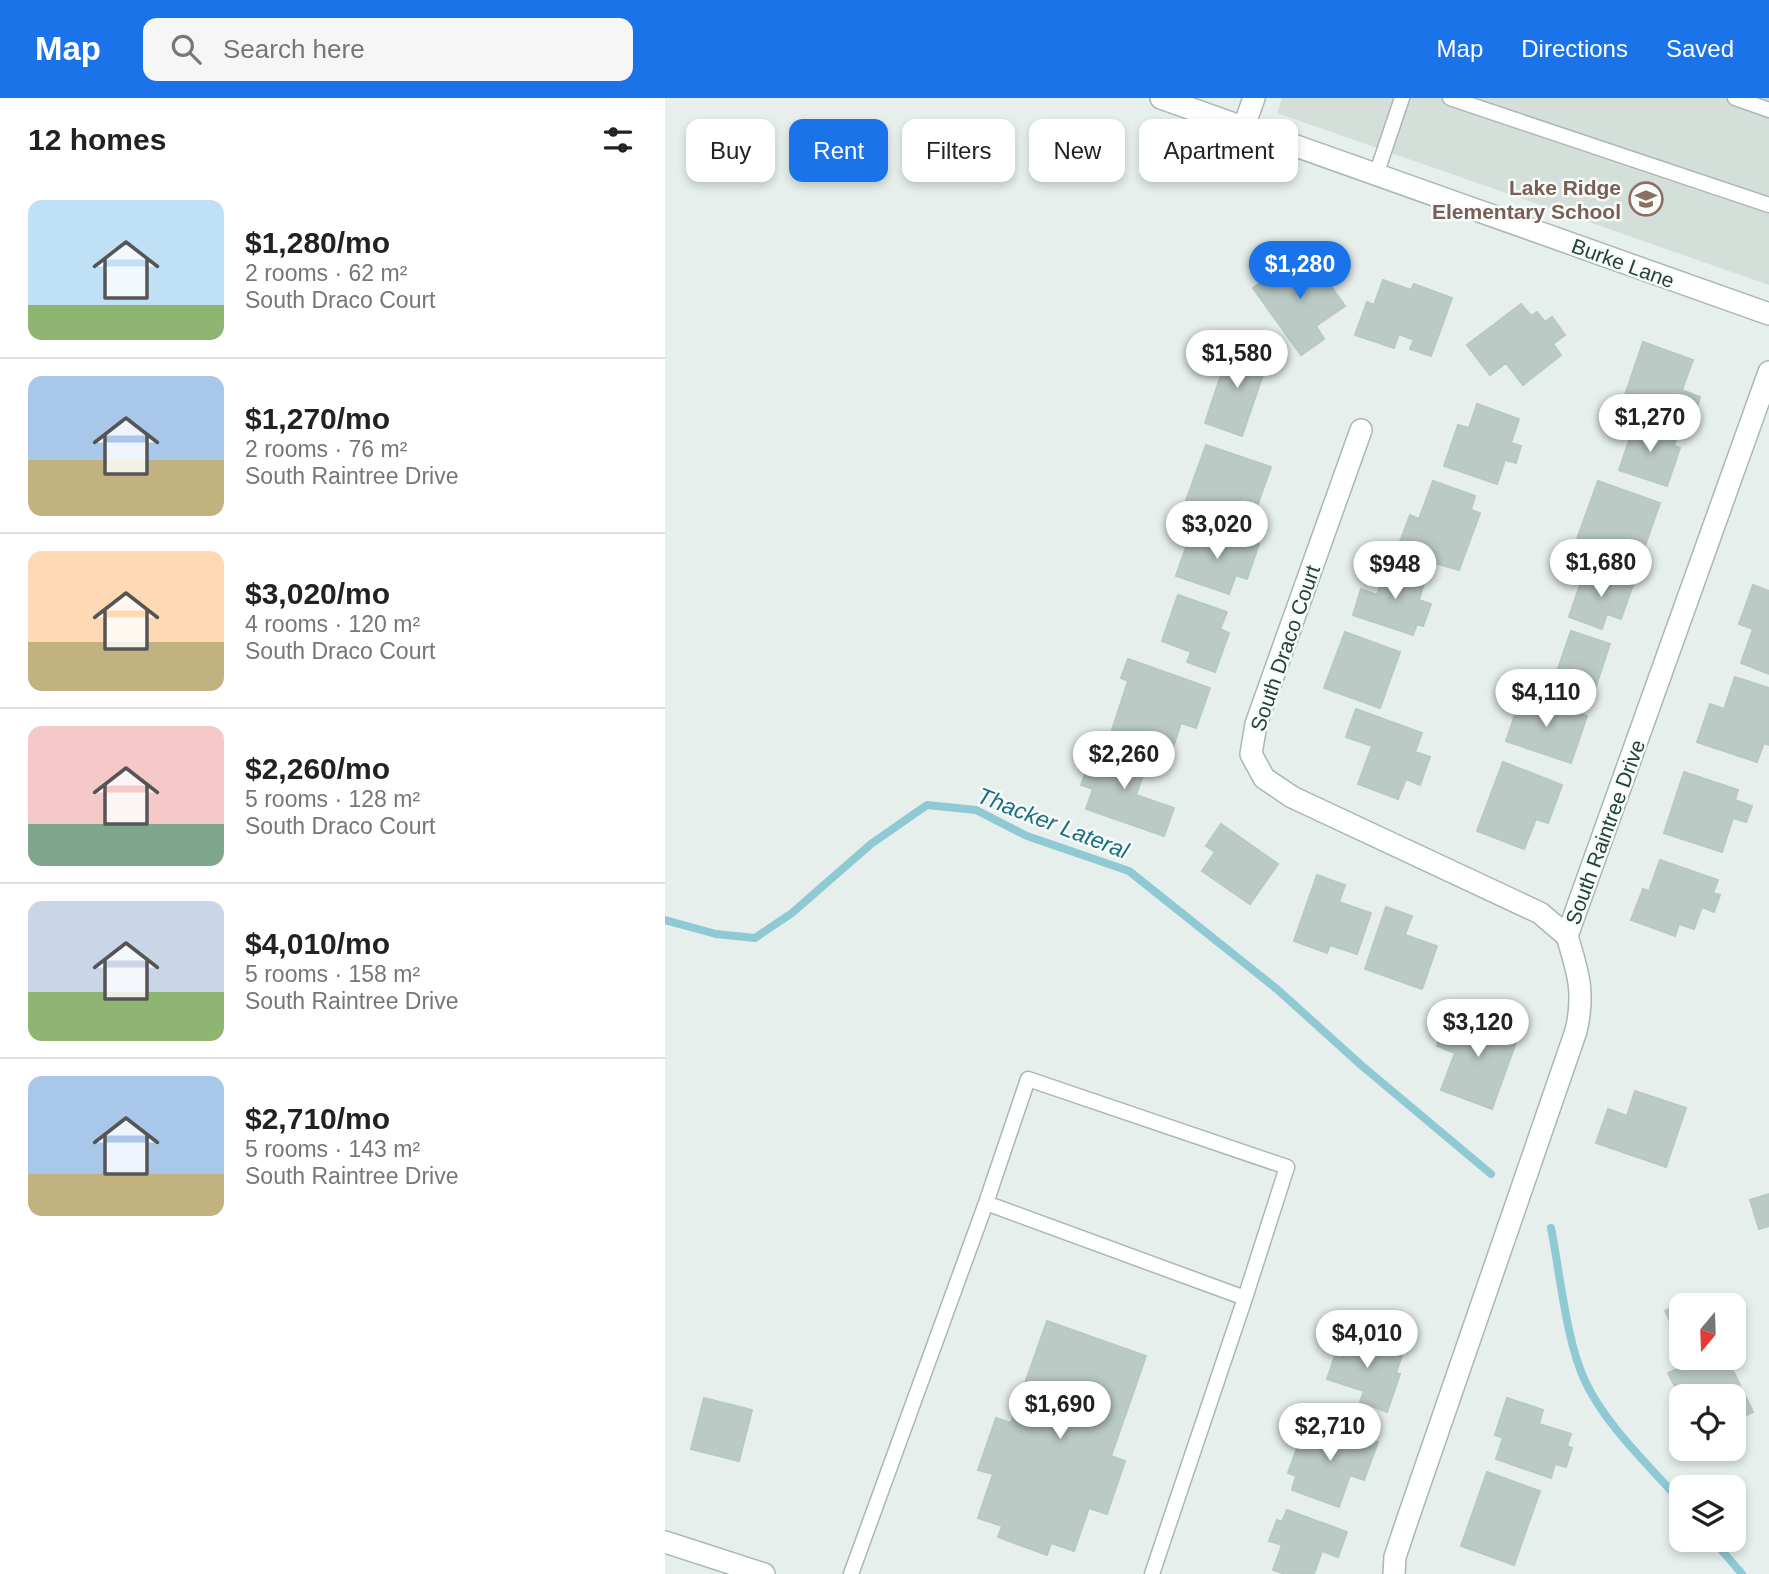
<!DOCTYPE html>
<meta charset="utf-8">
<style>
:root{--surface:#fff;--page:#f6f6f6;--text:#222;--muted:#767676;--line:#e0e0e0;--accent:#1a73e8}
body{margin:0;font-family:Helvetica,sans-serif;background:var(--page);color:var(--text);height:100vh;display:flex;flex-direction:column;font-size:26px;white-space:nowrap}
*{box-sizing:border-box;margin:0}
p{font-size:23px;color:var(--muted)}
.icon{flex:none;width:38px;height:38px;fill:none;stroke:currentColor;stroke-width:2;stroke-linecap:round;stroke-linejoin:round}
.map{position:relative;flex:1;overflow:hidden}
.side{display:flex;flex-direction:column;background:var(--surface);width:665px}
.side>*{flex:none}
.banner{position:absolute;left:21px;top:21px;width:665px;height:63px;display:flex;gap:14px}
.needle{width:46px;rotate:199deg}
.tools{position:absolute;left:1004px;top:1195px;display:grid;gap:14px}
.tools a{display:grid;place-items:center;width:77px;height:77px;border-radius:14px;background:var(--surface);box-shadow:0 4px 10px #0003;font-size:35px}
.price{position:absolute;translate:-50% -60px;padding:0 16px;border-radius:24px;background:#fff;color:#222;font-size:23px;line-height:46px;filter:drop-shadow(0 2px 4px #0008)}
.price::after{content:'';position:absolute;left:50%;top:42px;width:21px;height:16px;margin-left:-10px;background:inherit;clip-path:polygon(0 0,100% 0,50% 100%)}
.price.on{background:var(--accent);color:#fff}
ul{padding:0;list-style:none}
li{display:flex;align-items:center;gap:21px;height:175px;padding:0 28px}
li+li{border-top:2px solid var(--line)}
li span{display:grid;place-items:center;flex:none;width:196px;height:140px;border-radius:14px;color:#555}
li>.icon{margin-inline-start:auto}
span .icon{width:84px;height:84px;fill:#fffc;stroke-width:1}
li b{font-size:30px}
h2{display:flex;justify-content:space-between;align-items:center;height:84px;padding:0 28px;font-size:30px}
.tag{padding:0 24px;border-radius:14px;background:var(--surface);box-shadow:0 4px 10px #0003;font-size:24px;line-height:63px}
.tag.on{background:var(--accent);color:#fff}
header{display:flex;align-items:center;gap:42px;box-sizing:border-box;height:98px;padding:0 35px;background:var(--accent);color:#fff}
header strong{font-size:33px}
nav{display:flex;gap:38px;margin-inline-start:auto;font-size:24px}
.search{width:490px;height:63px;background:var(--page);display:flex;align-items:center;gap:18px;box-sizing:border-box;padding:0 24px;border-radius:14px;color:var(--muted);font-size:26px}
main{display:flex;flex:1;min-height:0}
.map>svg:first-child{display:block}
</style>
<header>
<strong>Map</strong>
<div class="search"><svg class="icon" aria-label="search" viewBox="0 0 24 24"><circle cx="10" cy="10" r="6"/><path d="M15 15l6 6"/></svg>Search here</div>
<nav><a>Map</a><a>Directions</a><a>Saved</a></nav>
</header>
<main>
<section class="side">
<h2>12 homes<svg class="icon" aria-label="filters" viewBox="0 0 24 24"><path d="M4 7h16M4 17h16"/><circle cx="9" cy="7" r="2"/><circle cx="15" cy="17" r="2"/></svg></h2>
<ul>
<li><span style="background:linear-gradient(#bfe0f5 75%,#8fb573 0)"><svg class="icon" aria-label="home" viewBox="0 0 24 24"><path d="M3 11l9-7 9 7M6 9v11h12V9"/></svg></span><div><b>$1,280/mo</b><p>2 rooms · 62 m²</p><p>South Draco Court</p></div></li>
<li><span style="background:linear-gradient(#a9c7e8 60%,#c2b280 0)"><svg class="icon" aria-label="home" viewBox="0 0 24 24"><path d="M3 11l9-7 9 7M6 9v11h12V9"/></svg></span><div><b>$1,270/mo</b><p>2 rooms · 76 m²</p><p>South Raintree Drive</p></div></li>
<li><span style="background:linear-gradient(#ffd9b3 65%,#c2b280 0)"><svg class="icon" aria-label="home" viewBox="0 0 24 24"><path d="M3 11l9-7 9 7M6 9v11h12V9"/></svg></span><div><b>$3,020/mo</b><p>4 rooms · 120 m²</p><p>South Draco Court</p></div></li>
<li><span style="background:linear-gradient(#f6c9c9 70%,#7fa58c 0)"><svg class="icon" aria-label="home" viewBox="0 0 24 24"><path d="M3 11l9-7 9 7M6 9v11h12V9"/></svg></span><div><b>$2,260/mo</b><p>5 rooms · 128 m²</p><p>South Draco Court</p></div></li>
<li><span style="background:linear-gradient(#c9d6e8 65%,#8fb573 0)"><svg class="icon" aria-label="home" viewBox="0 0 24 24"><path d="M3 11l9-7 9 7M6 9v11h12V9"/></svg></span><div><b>$4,010/mo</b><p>5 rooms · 158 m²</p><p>South Raintree Drive</p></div></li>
<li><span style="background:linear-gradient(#a9c7e8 70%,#c2b280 0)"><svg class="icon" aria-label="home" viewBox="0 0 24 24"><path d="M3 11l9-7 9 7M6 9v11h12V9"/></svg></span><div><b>$2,710/mo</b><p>5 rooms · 143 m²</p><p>South Raintree Drive</p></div></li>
</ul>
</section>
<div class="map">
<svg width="1104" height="1476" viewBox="0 0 1104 1476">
<rect width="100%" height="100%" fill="#e6efeb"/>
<path fill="#d4dfda" d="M617 0H1104V187L612 15Z"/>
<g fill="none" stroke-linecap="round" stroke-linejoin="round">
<path stroke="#8ec9d4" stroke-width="8" d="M0 822 51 836 90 840 127 815 206 746 262 707 311 712 362 738 464 773 613 892 696 967 826 1076
M886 1130C895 1174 901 1243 920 1283 941 1328 984 1367 1017 1405
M1048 1442 1077 1476"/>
</g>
<path fill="#bbcac4" stroke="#b8c9c2" stroke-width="2" d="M641 153 680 208 651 228 659 241 636 257 588 190Z
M718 182 746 192 749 186 787 200 766 258 745 251 749 242 734 236 729 250 690 237 702 204 709 207Z
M856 206 866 218 872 214 880 224 887 219 900 237 888 246 896 257 858 287 841 265 825 277 802 247Z
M978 244 1028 262 1017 292 1035 299 1027 324 959 300Z
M566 247 604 259 577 338 540 325Z
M812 306 854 321 846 345 856 348 851 365 840 362 832 386 779 368 793 327 804 330Z
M971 322 1012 337 1009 348 1015 350 1002 388 954 372Z
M541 347 606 369 586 425 521 403Z
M768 383 810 398 806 412 815 415 794 472 731 454 745 417 754 421Z
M933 383 995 405 975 462 912 441Z
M527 432 564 445 567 437 594 446 582 481 571 477 564 496 511 478Z
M722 465 761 478 754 502 766 506 758 528 752 526 748 537 688 517 696 491 712 497Z
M936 473 969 484 956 521 942 516 937 531 904 519 918 478 933 483Z
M1088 487 1104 493V576L1076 565 1088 531 1074 526Z
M513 497 562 514 555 531 564 535 550 574 522 564 526 554 497 543Z
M906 533 945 546 926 603 899 594 903 583 890 579Z
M680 534 735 554 715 610 659 590Z
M463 561 545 590 531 630 516 625 507 653 447 632 463 583 456 580Z
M1070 579 1104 590V647L1099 645 1092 664 1032 644 1045 606 1059 611Z
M857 596 922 618 906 665 841 643Z
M691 611 757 635 750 654 765 659 755 687 741 681 733 701 693 686 707 648 681 639Z
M444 646 484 660 471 697 509 710 499 738 421 711 428 691 416 687 426 660 438 664Z
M838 664 897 687 883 725 871 721 859 751 812 733Z
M1019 674 1073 692 1070 702 1087 708 1081 724 1068 720 1057 754 999 735Z
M556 726 613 766 585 806 537 773 550 754 541 748Z
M995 762 1053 782 1048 795 1055 797 1049 814 1037 809 1029 831 1014 826 1010 838 966 822 978 791 984 793Z
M652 777 680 787 674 804 706 815 692 856 665 847 662 855 629 843Z
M721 809 747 818 740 837 772 848 757 891 700 871Z
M793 920 814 928 818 920 855 933 827 1011 776 992 790 955 772 948 778 930 788 934Z
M970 993 1021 1010 1001 1069 931 1045 943 1011 962 1018Z
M1104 1096V1128L1094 1131 1085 1102Z
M1031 1198 1035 1208H1017V1247L1000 1213Z
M382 1223 481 1258 446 1358 460 1363 442 1416 424 1410 409 1453 386 1445 382 1457 333 1439 337 1428 313 1420 328 1376 313 1372 331 1320 346 1325Z
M678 1234 738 1254 731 1275 735 1276 722 1314 695 1304 699 1293 662 1281Z
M1019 1260H1062L1088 1314 1069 1323V1298H1017V1302L1003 1275 1015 1270 1012 1263Z
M39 1300 87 1312 74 1363 26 1351Z
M842 1300 878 1312 874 1326 906 1336 902 1348 907 1350 901 1369 890 1366 886 1380 831 1361 838 1340 830 1337Z
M651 1323 713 1344 699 1382 685 1377 674 1409 627 1392 631 1378 623 1375 636 1339 644 1342Z
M822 1374 875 1393 849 1467 796 1448Z
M622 1412 682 1434 673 1459 657 1453 649 1476H620L608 1472 617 1447 604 1443 612 1422 617 1424Z"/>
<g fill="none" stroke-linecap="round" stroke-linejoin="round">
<defs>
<path id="lane" d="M785 0 1104 107
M1070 0 1104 12
M711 77 737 0
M321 1105 363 981 622 1069 580 1200
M186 1476 321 1105 580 1200 487 1476"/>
<path id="street" d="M496 0 1104 216
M578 31 589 0
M696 332 591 626 586 656 599 680 627 699 875 815 902 838
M729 1476 730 1459 742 1423 911 933C920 895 913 874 902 838L1104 274"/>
<path id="secondary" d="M0 1444 99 1476"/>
</defs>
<use href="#lane" stroke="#a8b8b2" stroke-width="17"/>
<use href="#street" stroke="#a8b8b2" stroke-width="24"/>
<use href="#secondary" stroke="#a4bbb3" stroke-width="24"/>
<use href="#lane" stroke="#fff" stroke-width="14"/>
<use href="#street" stroke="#fff" stroke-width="21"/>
<use href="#secondary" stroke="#fff" stroke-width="21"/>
</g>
<defs>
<symbol id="school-ring" viewBox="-11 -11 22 22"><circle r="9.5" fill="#f7fbf9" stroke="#8d6e63" stroke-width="1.5"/><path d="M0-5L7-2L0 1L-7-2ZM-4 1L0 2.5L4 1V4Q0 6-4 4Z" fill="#8d6e63"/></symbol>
</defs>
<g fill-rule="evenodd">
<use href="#school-ring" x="962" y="82" width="38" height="38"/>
</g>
<g text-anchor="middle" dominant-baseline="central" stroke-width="5" stroke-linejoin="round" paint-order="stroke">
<g font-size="21" font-weight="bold" fill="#785e54" stroke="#f7fbf9" text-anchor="end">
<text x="956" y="89">Lake Ridge<tspan x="956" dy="24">Elementary School</tspan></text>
</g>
<g font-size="21" fill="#24423a" stroke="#f7fbf9">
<text transform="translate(958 165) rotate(20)">Burke Lane</text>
<text transform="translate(620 550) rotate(-71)">South Draco Court</text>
<text transform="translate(940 734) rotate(-70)">South Raintree Drive</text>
</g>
<g font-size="23" font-style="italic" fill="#1c6f80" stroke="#f7fbf9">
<text transform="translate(388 725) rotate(21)">Thacker Lateral</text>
</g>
</g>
</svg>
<div class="tools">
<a><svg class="needle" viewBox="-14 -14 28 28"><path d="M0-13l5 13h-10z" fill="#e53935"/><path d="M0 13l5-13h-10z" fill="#767676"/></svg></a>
<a><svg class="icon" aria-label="locate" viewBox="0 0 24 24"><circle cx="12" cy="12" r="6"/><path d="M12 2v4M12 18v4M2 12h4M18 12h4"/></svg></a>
<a><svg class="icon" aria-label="layers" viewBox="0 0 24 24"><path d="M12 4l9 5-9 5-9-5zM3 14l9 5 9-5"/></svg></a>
</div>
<b class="price on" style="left:635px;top:203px">$1,280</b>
<b class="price" style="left:572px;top:292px">$1,580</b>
<b class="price" style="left:985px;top:356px">$1,270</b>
<b class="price" style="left:552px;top:463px">$3,020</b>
<b class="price" style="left:936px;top:501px">$1,680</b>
<b class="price" style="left:730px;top:503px">$948</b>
<b class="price" style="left:881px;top:631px">$4,110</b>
<b class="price" style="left:459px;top:693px">$2,260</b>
<b class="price" style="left:813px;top:961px">$3,120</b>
<b class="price" style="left:702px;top:1272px">$4,010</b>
<b class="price" style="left:395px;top:1343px">$1,690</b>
<b class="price" style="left:665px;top:1365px">$2,710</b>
<div class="banner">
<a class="tag">Buy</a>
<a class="tag on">Rent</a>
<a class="tag">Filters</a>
<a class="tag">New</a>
<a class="tag">Apartment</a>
</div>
</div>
</main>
